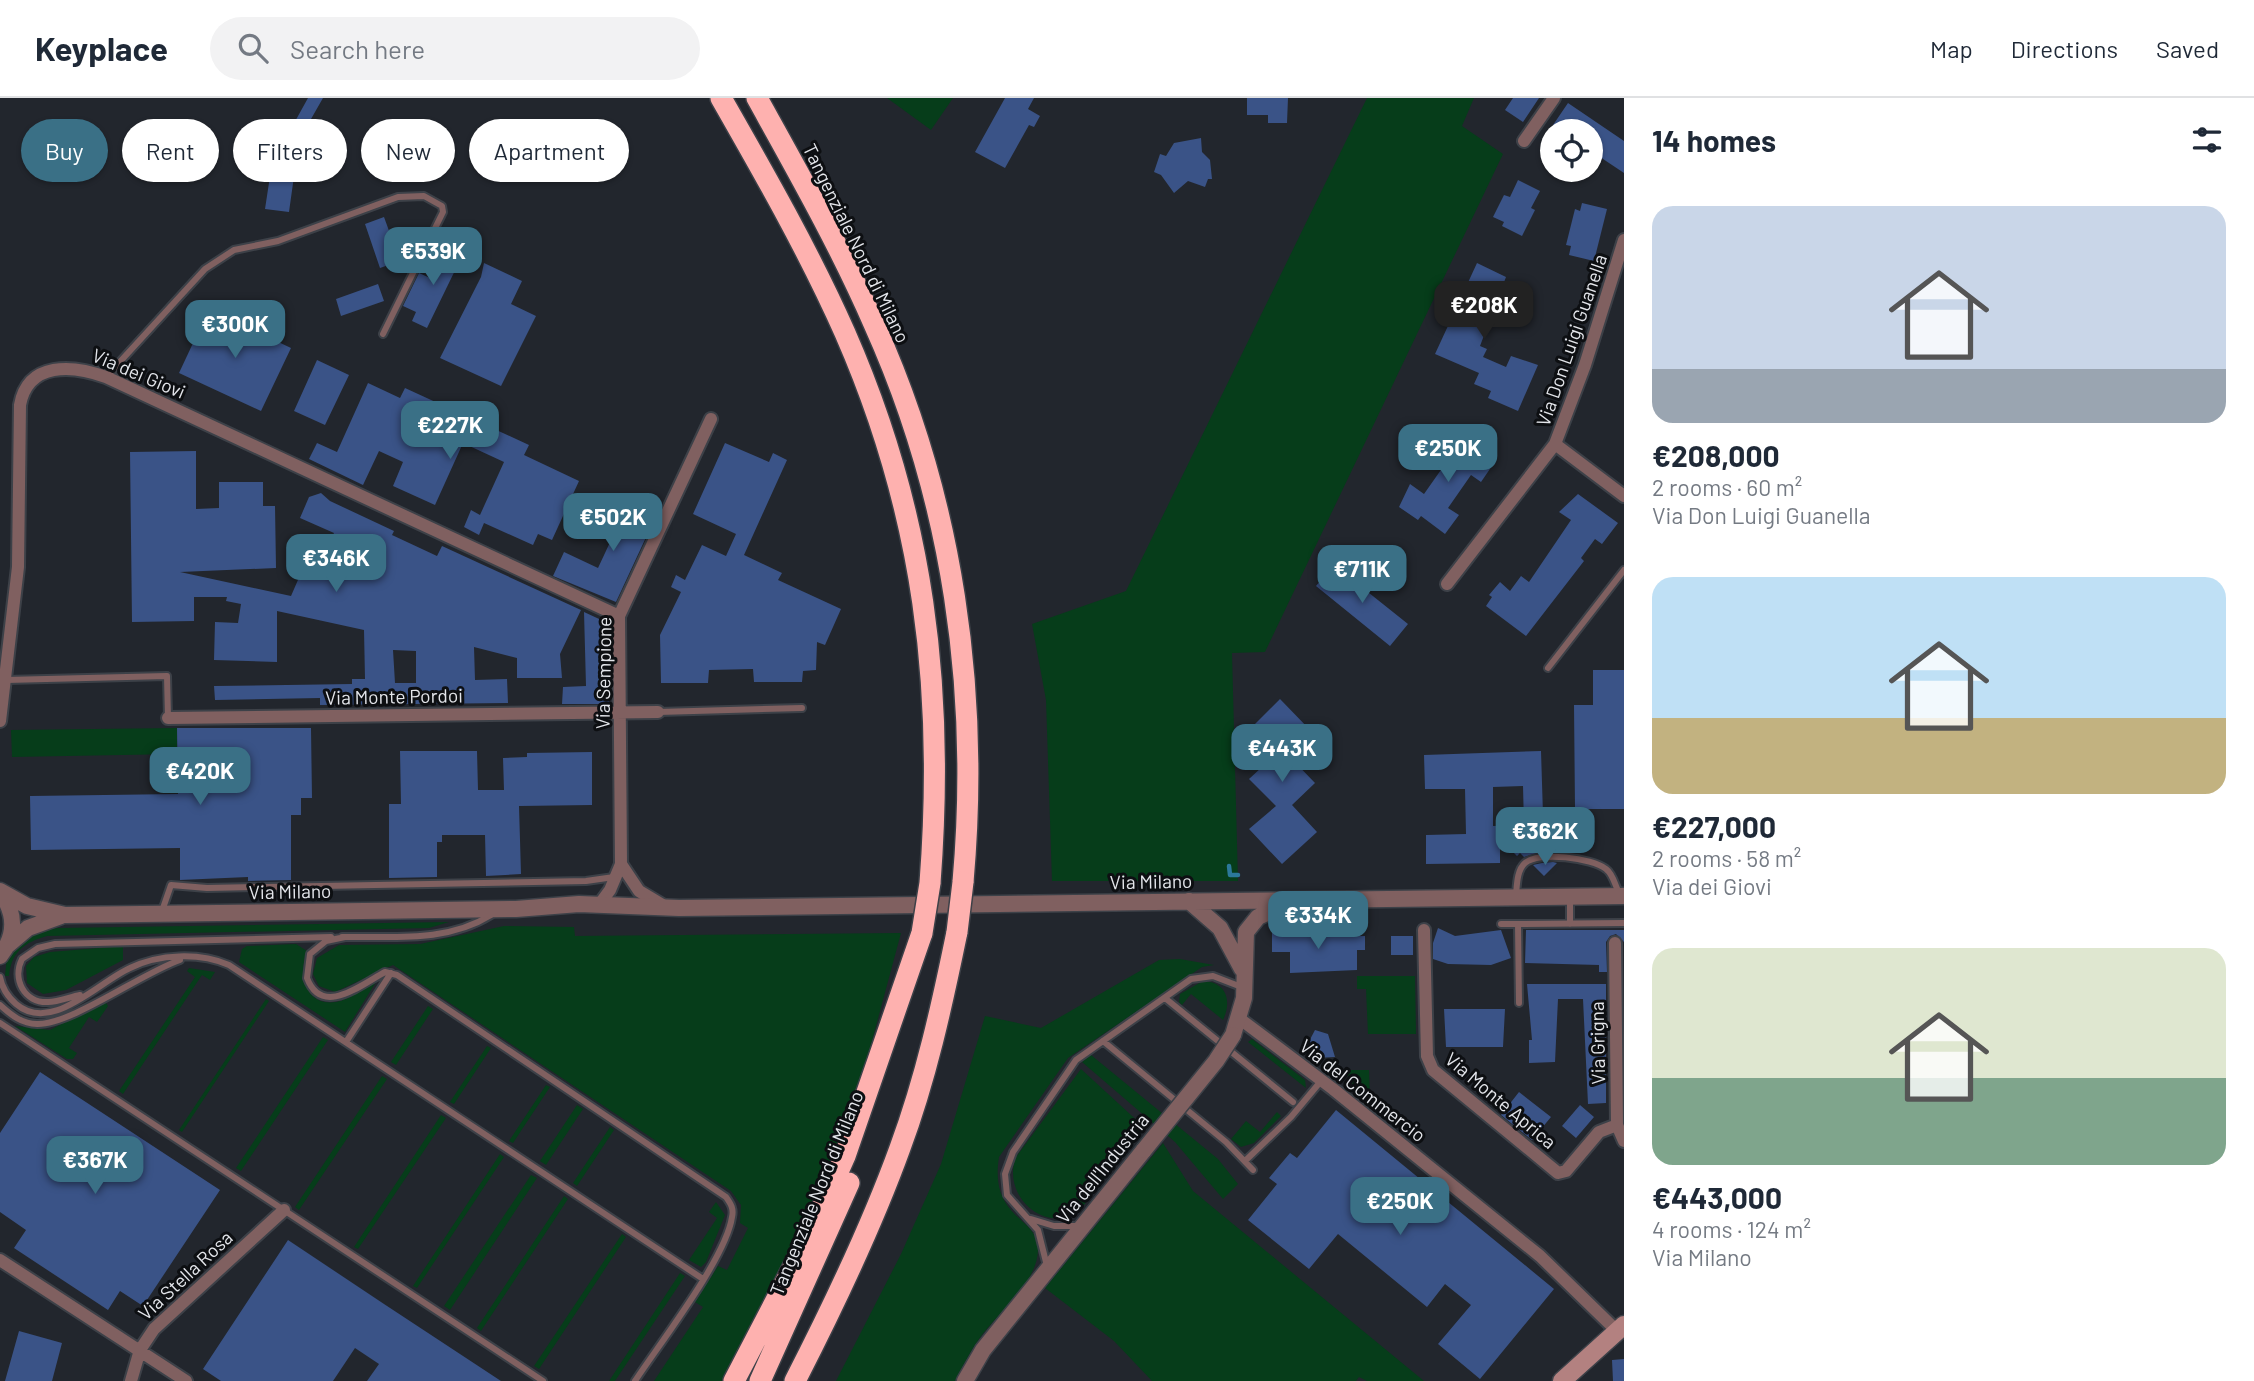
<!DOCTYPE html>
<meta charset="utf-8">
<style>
:root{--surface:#fff;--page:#f2f2f3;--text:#1f2937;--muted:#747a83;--line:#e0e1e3;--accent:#3a7086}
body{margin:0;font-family:Barlow,sans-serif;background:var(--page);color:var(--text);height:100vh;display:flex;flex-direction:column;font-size:26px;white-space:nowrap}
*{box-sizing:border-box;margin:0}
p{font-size:23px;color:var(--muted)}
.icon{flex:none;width:38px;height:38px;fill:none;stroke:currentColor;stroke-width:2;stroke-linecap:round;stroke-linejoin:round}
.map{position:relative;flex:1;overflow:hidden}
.panel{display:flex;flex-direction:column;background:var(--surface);width:630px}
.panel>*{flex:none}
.top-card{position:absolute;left:21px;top:21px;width:665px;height:63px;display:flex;gap:14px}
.buttons{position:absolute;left:1540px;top:21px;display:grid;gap:14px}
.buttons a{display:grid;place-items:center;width:63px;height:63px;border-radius:50%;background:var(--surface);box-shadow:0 2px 5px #0004;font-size:35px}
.price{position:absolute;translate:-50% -60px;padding:0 16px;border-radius:14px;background:var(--accent);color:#fff;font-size:23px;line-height:46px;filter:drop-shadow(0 2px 4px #0008)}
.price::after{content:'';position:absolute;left:50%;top:42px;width:21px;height:16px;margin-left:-10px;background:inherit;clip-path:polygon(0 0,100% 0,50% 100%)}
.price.on{background:#222;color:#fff}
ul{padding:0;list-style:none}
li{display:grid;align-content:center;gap:14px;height:371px;padding:0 28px}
li span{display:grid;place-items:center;height:217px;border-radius:21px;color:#555}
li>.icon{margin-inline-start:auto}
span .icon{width:126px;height:126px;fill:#fffc;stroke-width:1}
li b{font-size:30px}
h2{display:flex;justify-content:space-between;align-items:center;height:84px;padding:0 28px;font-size:30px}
.tag{padding:0 24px;border-radius:32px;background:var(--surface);box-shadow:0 2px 5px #0004;font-size:24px;line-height:63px}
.tag.on{background:var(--accent);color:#fff}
header{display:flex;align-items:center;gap:42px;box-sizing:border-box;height:98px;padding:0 35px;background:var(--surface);border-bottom:2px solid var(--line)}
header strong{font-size:33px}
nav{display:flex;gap:38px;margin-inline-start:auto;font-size:24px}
.search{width:490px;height:63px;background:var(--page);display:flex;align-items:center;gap:18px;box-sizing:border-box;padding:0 24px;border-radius:38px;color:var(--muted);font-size:26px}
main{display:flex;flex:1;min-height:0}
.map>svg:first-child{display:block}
</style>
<header>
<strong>Keyplace</strong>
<div class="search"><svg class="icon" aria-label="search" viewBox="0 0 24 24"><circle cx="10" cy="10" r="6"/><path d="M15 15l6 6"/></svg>Search here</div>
<nav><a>Map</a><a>Directions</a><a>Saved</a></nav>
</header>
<main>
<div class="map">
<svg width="1624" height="1283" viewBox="0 0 1624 1283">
<rect width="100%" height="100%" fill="#22262d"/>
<path fill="#063d1a" d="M887 0H953L931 32Z
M1367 0H1474L1462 28 1503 56 1265 554 1232 555 1238 783H1052L1046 602 1032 526 1126 493Z
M177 630V656L12 659 11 632Z
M449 824 429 830 47 838C25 844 11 854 9 878H5L7 858 33 835 57 830Z
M504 828 574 829 575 838 901 835 857 999 818 1099 723 1283H654L703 1209 695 1204 718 1168 727 1172 748 1130 740 1125 741 1107 731 1093 393 867 335 894 319 888 313 876 317 860 339 847 420 846Z
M296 846 307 853C298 875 305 909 336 904 350 902 363 889 376 884L345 934 239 864 242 851 247 848Z
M123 848V862L66 892 43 896 27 885 26 868 34 859 50 854Z
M1180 861 1214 867 1202 869 1068 960 999 1059C989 1122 1040 1119 1038 1152 1037 1186 998 1214 979 1241 970 1254 962 1269 955 1283H836L901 1156 941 1066 985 918 1041 930 1159 862Z
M189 870 215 874 210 882 202 877 123 996 119 993 195 879 187 873Z
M1357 878H1415L1416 936H1368L1366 891H1357Z
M1203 883C1227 884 1232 903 1223 922L1191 896 1182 907 1179 904 1180 896Z
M266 901 269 903 182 1034 179 1032Z
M105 903 108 908 97 924 89 919 69 950 77 955 73 961H67L15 928 50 932Z
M428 908 433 911 396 967 391 964Z
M323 939 328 942 241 1073 236 1070Z
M1252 941 1305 982 1306 990 1248 944Z
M487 948 491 950 454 1006 450 1004Z
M1091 957 1218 1061 1238 1086 1223 1101 1175 1044 1082 964Z
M1081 971 1144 1029 1080 1112C1045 1138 1001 1097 1016 1059Z
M1341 972H1369L1370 1000 1352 986 1353 983Z
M382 978 387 981 299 1112 295 1109Z
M546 987 550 989 513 1045 509 1043Z
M577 1007 583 1011 546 1067 540 1063Z
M1277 1014 1281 1018 1254 1045 1241 1049 1231 1041 1246 1023 1260 1034Z
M441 1017 446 1020 358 1151 354 1149Z
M610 1029 614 1032 577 1088 573 1085Z
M1163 1045 1193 1093 1424 1283H1367L1359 1279 1356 1283H1152L1114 1243 1045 1190Z
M500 1056 504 1059 417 1190 413 1188Z
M531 1077 537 1080 450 1212 444 1208Z
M564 1098 568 1101 481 1233 477 1230Z
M716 1104 725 1117 706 1164 701 1169 689 1162 717 1120 709 1114Z
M622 1136 626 1139 539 1271 534 1268Z
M680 1175 685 1178 615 1283H609Z"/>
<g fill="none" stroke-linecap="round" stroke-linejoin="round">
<path stroke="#2c789a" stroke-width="4.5" d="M1229 768 1230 777H1238"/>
</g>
<path fill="#3a5387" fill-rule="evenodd" d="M308 0H323L311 21 340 36 335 47 314 37 295 71 289 114 265 111 272 65Z
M1005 0H1034L1028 11 1040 18 1034 29 1029 27 1005 70 975 54Z
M1247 0H1288L1287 25H1268V17H1247Z
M1513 0H1539L1523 24 1505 12Z
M1568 5 1624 43V75L1591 53V33H1562L1553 27Z
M1201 40 1202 54 1210 62 1212 81H1208L1205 89 1188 83 1174 95 1161 77 1154 74 1160 56 1166 58 1174 45Z
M1518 82 1540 93 1531 110 1535 112 1522 138 1502 128 1504 124 1493 119 1504 97 1510 99Z
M1582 105 1607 111 1594 163 1569 157 1571 148 1566 147 1575 111 1580 113Z
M384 119 400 163 380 170 365 126Z
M447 146 464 154 427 230 412 223 416 214 403 208 419 175 430 180Z
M484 165 522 183 511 206 536 218 501 288 440 260 481 179Z
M1477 165 1506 179 1480 248 1487 251 1483 259 1506 269 1511 258 1538 267 1518 313 1488 300 1491 293 1474 286 1479 275 1435 256Z
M378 186 384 203 341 218 336 201Z
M209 211 291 250 261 313 179 275Z
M317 262 349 277 325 327 294 313Z
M368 285 400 300 405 290 529 347 524 357 579 383 552 442 538 436 533 447 484 425 479 437 464 429 471 412 480 417 504 364 463 345 435 407 393 388 403 364 379 353 363 387 309 361 317 345 337 354Z
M1461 333 1482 348 1478 354 1494 365 1481 384 1471 377 1448 410 1459 417 1445 436 1421 418 1418 422 1399 409 1410 386 1424 396 1450 359 1445 356Z
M725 345 769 364 773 355 787 362 744 457 782 475 778 482 841 511 825 547 817 544 816 572 803 573 802 584H754L753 571 709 572 708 585H661L660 537 681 494 671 489 676 477 685 482 702 447 726 458 736 436 693 416Z
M196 353V411L219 410V384H263V408H275L276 470 180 474 291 498 301 475 313 481 334 435 300 420 309 399 321 395 330 403 394 433 392 437 437 458 442 448 581 512 560 556 562 580H517V560L474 549 475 582 507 581 508 605 320 607V600L215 602 214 588 352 586V581H365L364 532 277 513V564L214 562 215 524 238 525 241 506 226 503 227 499H194V523L132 524 130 354ZM393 552 416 553V585H395Z
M633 395 661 407 616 504 553 478 564 454 598 470Z
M1578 396 1618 425 1602 446 1595 441 1581 460 1584 463 1526 538 1486 508 1492 499 1489 497 1500 484 1510 493 1521 478 1529 484 1571 422 1559 414Z
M1334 467 1408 526 1390 548 1316 488Z
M584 514 610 526 609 606H562L563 589 586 588Z
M1593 572H1624V711H1575L1574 607H1593Z
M1280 601 1311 633 1288 657 1315 685 1292 707 1317 734 1282 766 1249 731 1276 708 1249 681 1275 657 1251 630Z
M177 630H311L312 700H301V717H291V782L248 783V779L180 782V750L31 752 30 698 178 696Z
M400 653H477L478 692H504L503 660 527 659V655L592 654V707L519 708 521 776 486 778 485 737H442V744H437V779L389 780V706H401Z
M1541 653 1544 749 1561 730 1577 745 1568 754H1541L1524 759 1520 755 1517 758 1500 741V765L1426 766V737L1466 736 1465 691H1425L1424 657ZM1523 688 1524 727 1493 728V689Z
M1542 765 1553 764 1557 765 1544 778 1533 767Z
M1438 830 1455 838 1501 832 1511 860 1491 867 1448 866 1433 861V845Z
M1314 831V839L1365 838V852H1357V872L1290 875V854H1272V832Z
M1526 832H1624V868V844L1616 836 1610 838 1606 844 1607 874H1599V867L1525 865Z
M1391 838H1413V857H1391Z
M1527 886H1606V1005L1588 1006 1583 901H1558L1555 964 1529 965V942H1532Z
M1444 911H1505L1503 949H1446Z
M1315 932 1328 936 1335 959 1315 960 1305 951Z
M40 974 220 1092 143 1208 120 1193 108 1212 14 1150 26 1132 0 1114V1035Z
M1519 994 1551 1019 1532 1042 1501 1017Z
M1580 1007 1594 1019 1576 1040 1562 1028Z
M1336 1012 1554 1191 1480 1281 1438 1246 1471 1207 1445 1186 1427 1209 1338 1136 1309 1171 1248 1122 1277 1086 1269 1080 1290 1055 1297 1060Z
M288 1142 384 1206 501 1283H367L379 1266 355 1250 333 1283H221L203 1271Z
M19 1233 62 1245 52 1283H5Z
M1624 1261V1283H1613L1612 1262Z"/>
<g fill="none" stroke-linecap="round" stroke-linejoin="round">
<defs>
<path id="service" d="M106 279 205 171 234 152 278 143 398 99 424 98 442 108 443 114 383 236
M1548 570 1624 472
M6 582 167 578 168 620
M658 614 802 610
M1516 797C1517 786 1517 772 1525 765 1539 753 1592 760 1606 771 1613 776 1615 787 1619 795
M162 813 171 787 207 790 586 783 614 779
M1501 826H1518
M1570 826V800
M342 839C393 838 446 845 491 817
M345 839 326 843 310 856 307 880C322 920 362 886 385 874L397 877 726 1099C731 1106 734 1111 732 1119 726 1160 660 1245 635 1283
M0 879C2 890 7 898 16 906 51 936 97 885 130 870 159 856 199 854 229 867L703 1181
M80 897C70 899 58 904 48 904 24 905 12 881 22 861L38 850 55 846 331 839
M1165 900 1293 1004
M1519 905 1518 826 1624 825
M0 907C11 917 22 926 37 926 71 927 142 875 180 862
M0 925 543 1283
M1103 943 1226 1044 1253 1072
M346 944 391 875
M1245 1063 1291 1019 1321 983
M1031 1121 1054 1128H1079
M1047 1168 1038 1132 1007 1097 1005 1076 1013 1054 1076 962 1191 881 1213 878 1244 890"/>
<path id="minor" d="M1524 43 1554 0
M1555 346 1624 398
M1447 486 1555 346 1585 267 1624 142
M168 620 658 614
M0 623 18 469 20 307C28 263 73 267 106 279L619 518
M621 766 639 793 664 808
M599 807 610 792 621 766 619 518 711 321
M1424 832 1427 958 1433 972 1558 1075 1566 1073 1599 1034 1617 1027
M1615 845 1617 1027 1624 1043
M1240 921 1333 991 1540 1158 1618 1234
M0 1162 186 1283
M131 1283 140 1252 154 1231 284 1112"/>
<path id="tertiary" d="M0 793 27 808 65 817 516 811 579 806 679 810 1624 798
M1189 803 1220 830 1242 871
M8 847 28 830 61 818
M0 858C16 838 16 816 1 795
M1233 937 1244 900 1246 834 1258 819 1289 805
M965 1283 983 1252 1144 1052"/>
<path id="secondary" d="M1562 1283 1624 1227"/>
<path id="motorway" d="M721 0C765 77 809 154 845 235 924 415 945 590 930 785
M757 0C798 74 840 148 874 226 953 401 980 593 963 784
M734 1283 809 1139 845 1058 922 835
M760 1283 849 1085
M795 1283C834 1207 871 1130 900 1050 926 980 942 907 957 834"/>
</defs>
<use href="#service" stroke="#3d4148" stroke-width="10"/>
<use href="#minor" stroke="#3d4148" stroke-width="16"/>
<use href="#tertiary" stroke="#3d4148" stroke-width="19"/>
<use href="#secondary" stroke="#3d4148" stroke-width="21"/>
<use href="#motorway" stroke="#3d4148" stroke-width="24"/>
<use href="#service" stroke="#806060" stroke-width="6"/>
<use href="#minor" stroke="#806060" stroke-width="12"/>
<use href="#tertiary" stroke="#806060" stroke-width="16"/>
<use href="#secondary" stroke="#b38180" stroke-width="18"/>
<use href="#motorway" stroke="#feb1af" stroke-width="21"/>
<defs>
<path id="tertiary-bridge" d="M1144 1052 1216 963 1233 937"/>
<path id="motorway-bridge" d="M957 834 963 784
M922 835 930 785"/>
</defs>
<use href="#tertiary-bridge" stroke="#3d4148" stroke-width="19" stroke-linecap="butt"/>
<use href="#motorway-bridge" stroke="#3d4148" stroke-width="24" stroke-linecap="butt"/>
<use href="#tertiary-bridge" stroke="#806060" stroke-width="16"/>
<use href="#motorway-bridge" stroke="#feb1af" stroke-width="21"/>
</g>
<g text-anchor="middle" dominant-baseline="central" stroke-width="6" stroke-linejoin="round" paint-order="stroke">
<g font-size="19" fill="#e4e6eb" stroke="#0d0f12">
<text transform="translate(857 145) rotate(64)">Tangenziale Nord di Milano</text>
<text transform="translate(1571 242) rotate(-71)">Via Don Luigi Guanella</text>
<text transform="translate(139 275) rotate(23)">Via dei Giovi</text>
<text transform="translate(603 575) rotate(-89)">Via Sempione</text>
<text transform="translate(394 598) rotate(-1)">Via Monte Pordoi</text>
<text transform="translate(1151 783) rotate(-1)">Via Milano</text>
<text transform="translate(290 793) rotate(-1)">Via Milano</text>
<text transform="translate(1597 945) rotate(-91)">Via Grigna</text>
<text transform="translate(1363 992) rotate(38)">Via del Commercio</text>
<text transform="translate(1501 1002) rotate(40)">Via Monte Aprica</text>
<text transform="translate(1102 1070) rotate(-51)">Via dell'Industria</text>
<text transform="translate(816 1095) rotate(-68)">Tangenziale Nord di Milano</text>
<text transform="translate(185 1177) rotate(-43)">Via Stella Rosa</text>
</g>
</g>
</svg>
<div class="buttons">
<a><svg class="icon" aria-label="locate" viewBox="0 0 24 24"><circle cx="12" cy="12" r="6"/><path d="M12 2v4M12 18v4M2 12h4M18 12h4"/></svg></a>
</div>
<b class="price" style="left:433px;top:189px">€539K</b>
<b class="price on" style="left:1484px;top:243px">€208K</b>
<b class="price" style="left:235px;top:262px">€300K</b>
<b class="price" style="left:450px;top:363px">€227K</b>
<b class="price" style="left:1448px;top:386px">€250K</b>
<b class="price" style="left:613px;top:455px">€502K</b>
<b class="price" style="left:336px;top:496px">€346K</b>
<b class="price" style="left:1362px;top:507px">€711K</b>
<b class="price" style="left:1282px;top:686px">€443K</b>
<b class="price" style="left:200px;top:709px">€420K</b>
<b class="price" style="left:1545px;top:769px">€362K</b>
<b class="price" style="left:1318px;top:853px">€334K</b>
<b class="price" style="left:95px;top:1098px">€367K</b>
<b class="price" style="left:1400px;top:1139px">€250K</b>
<div class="top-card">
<a class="tag on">Buy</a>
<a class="tag">Rent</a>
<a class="tag">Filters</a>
<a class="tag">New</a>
<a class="tag">Apartment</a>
</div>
</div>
<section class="panel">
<h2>14 homes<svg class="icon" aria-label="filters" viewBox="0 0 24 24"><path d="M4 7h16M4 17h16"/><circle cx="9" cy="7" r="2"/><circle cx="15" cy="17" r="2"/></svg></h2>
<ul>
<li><span style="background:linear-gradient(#c9d6e8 75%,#9aa5b1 0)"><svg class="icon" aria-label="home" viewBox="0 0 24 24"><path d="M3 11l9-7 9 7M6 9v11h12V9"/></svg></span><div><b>€208,000</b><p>2 rooms · 60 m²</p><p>Via Don Luigi Guanella</p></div></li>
<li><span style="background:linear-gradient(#bfe0f5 65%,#c2b280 0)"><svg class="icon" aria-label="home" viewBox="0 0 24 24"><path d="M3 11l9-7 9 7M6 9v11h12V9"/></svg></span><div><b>€227,000</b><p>2 rooms · 58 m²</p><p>Via dei Giovi</p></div></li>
<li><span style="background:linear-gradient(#dfe7d0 60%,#7fa58c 0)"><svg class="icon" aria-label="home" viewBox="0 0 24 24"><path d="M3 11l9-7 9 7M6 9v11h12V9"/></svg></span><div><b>€443,000</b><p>4 rooms · 124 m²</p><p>Via Milano</p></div></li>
</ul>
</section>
</main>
